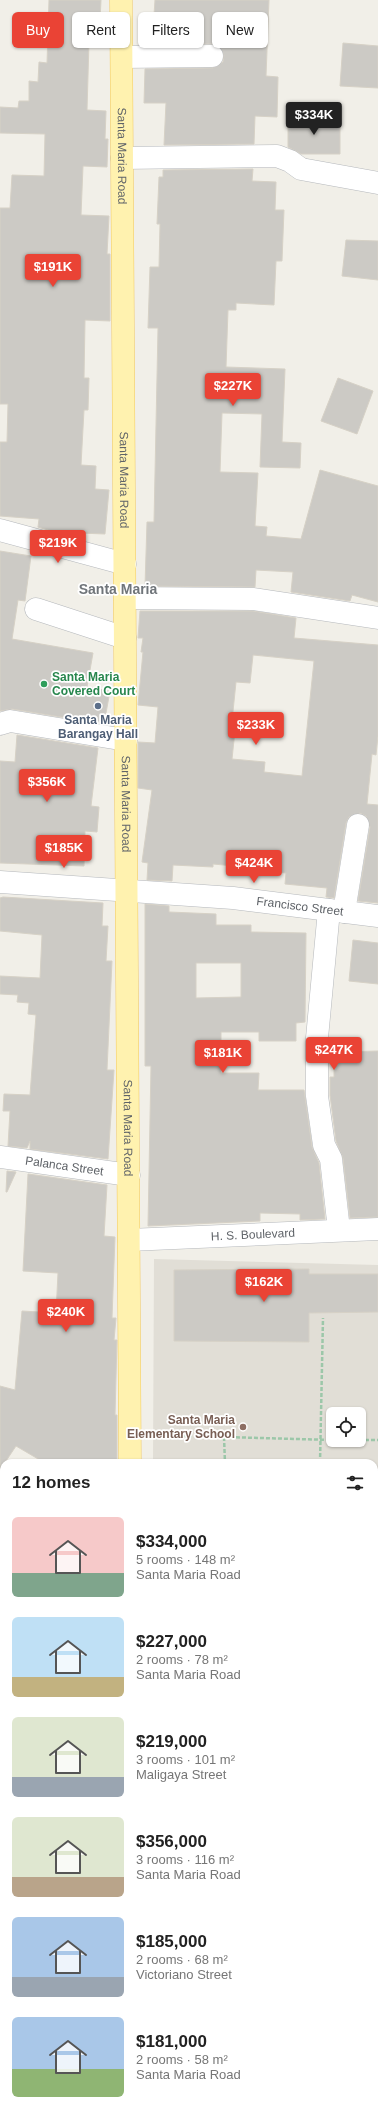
<!DOCTYPE html>
<meta charset="utf-8">
<style>
:root{--surface:#fff;--page:#f2f2f2;--text:#222;--muted:#767676;--accent:#ea4335}
body{margin:0;font-family:Arial,sans-serif;background:var(--page);color:var(--text);height:100vh;display:flex;flex-direction:column;font-size:15px;white-space:nowrap}
*{box-sizing:border-box;margin:0}
p{font-size:13px;color:var(--muted)}
.icon{flex:none;width:22px;height:22px;fill:none;stroke:currentColor;stroke-width:2;stroke-linecap:round;stroke-linejoin:round}
.map{position:relative;flex:1;overflow:hidden}
.details{position:absolute;left:0px;top:1459px;width:378px;height:656px;display:flex;flex-direction:column;background:var(--surface);border-radius:12px 12px 0 0;box-shadow:0 1px 3px #0004}
.details>*{flex:none}
.banner{position:absolute;left:12px;top:12px;width:354px;height:36px;display:flex;gap:8px}
.tools{position:absolute;left:326px;top:1407px;display:grid;gap:8px}
.tools a{display:grid;place-items:center;width:40px;height:40px;border-radius:6px;background:var(--surface);box-shadow:0 1px 3px #0004;font-size:20px}
.price{position:absolute;translate:-50% -34px;padding:0 9px;border-radius:4px;background:var(--accent);color:#fff;font-size:13px;line-height:26px;filter:drop-shadow(0 1px 2px #0008)}
.price::after{content:'';position:absolute;left:50%;top:24px;width:12px;height:9px;margin-left:-6px;background:inherit;clip-path:polygon(0 0,100% 0,50% 100%)}
.price.selected{background:#222;color:#fff}
ul{padding:0;list-style:none}
li{display:flex;align-items:center;gap:12px;height:100px;padding:0 12px}
li span{display:grid;place-items:center;flex:none;width:112px;height:80px;border-radius:6px;color:#555}
li>.icon{margin-inline-start:auto}
span .icon{width:48px;height:48px;fill:#fffc;stroke-width:1}
li b{font-size:17px}
h2{display:flex;justify-content:space-between;align-items:center;height:48px;padding:0 12px;font-size:17px}
.tag{padding:0 14px;border-radius:6px;background:var(--surface);box-shadow:0 1px 3px #0004;font-size:14px;line-height:36px}
.tag.selected{background:var(--accent);color:#fff}
.map>svg:first-child{display:block}
</style>
<div class="map">
<svg width="378" height="2115" viewBox="0 0 378 2115">
<rect width="100%" height="100%" fill="#f1efe8"/>
<path fill="#e1ded6" fill-rule="evenodd" d="M154 1259 378 1265V1595H374V1463H153ZM333 1414H359V1440H333Z"/>
<path fill="#cccac5" stroke="#d6d1c6" fill-rule="evenodd" d="M49 0H101L99 42H89L87 110 106 111 105 139H108L107 167 83 166 81 215 109 216 107 254H110V321L85 320 84 378H89L88 410H84L81 465 96 466 95 489 109 490 105 534 55 532 38 527 39 519 0 516V442H7L8 404H0V208H10L12 175 44 176 45 134 0 133V107L18 108 19 101H29V81L38 82 39 62 47 63Z
M155 0H269L266 76 278 77 277 117 255 116 254 144 164 145 166 103H144L145 69 213 68 223 62 224 55 218 45 212 44H152Z
M343 43 378 46V88L340 86Z
M288 118 340 119V154H301L288 147Z
M253 169 252 181 276 182 275 210H284L282 261H276L274 305 236 303V310H228L226 367 285 369 282 442 301 443 300 468 260 467 262 414 222 413 220 472 258 473 255 526 267 527 266 536 301 539 320 470 378 486V602L352 595 350 601 291 592 293 572 256 570 255 587 145 586 147 522H154L158 328H148L150 267H159L160 224H157L159 177H163V170Z
M346 240 378 241V280L342 276Z
M338 378 373 391 357 434 321 421Z
M0 551 31 556 25 601 18 600 12 639 93 653 87 687 110 691 104 724 12 709 0 711Z
M140 611H253L296 618 294 638 378 645V736L376 755 372 754 367 804 378 805V903L358 901 370 827 366 816 360 813 349 817 346 823 334 898 326 897 327 888 285 884 286 873 265 871 266 869 213 864V867L173 865 172 881 147 880 148 863 142 862 152 790 138 788V742L155 743 158 707 138 705 143 652H141L143 638H138ZM253 655 314 661 302 776 264 772 265 762 232 759 236 721H232L236 682 250 683Z
M17 735 98 748 91 806 99 807 97 832 85 831 84 866 0 863V761L15 762Z
M3 897 103 903 102 926H108L106 961H112L107 1070H114L108 1159 30 1149V1141L27 1148 8 1146 10 1111H3L4 1094 30 1095 36 1015 28 1014 29 1003 17 1002 18 995 0 994V976L40 978 42 935 0 931V898Z
M145 904 169 906V912L216 914V925H251V932L306 933 305 1022 296 1023V1041H259V1032H221V1073H259L258 1090H304L312 1147 319 1163 325 1219 300 1220V1214L260 1213V1221L148 1226 151 1066H145ZM196 963H241V997L196 998Z
M353 940 378 943V984L349 981Z
M378 1051V1217L350 1218 343 1158 336 1141 330 1095V1077H334V1065H338V1052Z
M7 1171 16 1172 7 1192H6Z
M28 1174 107 1185 104 1236 115 1237 112 1318H116L114 1340H117L115 1415H117V1463H45L16 1446 0 1470V1386L15 1390 22 1311 56 1313 58 1273 23 1271Z
M309 1269V1274H378V1312L309 1313V1342L174 1341V1270Z"/>
<g fill="none" stroke-linecap="round" stroke-linejoin="round">
<defs>
<g id="minor">
<path d="M122 57 212 56"/>
<path d="M122 158 277 156 290 161 301 169 378 183"/>
<path d="M0 530 125 564"/>
<path d="M125 598 254 599 378 618"/>
<path d="M36 609 125 638"/>
<path d="M0 724 10 721 126 740"/>
<path id="s1" d="M0 882 233 898 378 916"/>
<path d="M329 910 317 1038V1096L324 1145 331 1159 339 1230"/>
<path d="M344 912 358 825"/>
<path id="s2" d="M0 1157 129 1175"/>
<path id="s3" d="M129 1240 378 1229"/>
<path d="M0 1516 4 1518"/>
<path d="M0 1705 4 1707"/>
</g>
<g id="major">
<path id="s4" d="M121 0 130 1463"/>
<path d="M134 2111V2115"/>
</g>
</defs>
<use href="#minor" stroke="#b5b8bc" stroke-width="23"/>
<use href="#major" stroke="#f2c960" stroke-width="23"/>
<path stroke="#9cc7a9" stroke-width="2.5" stroke-dasharray="4 2" stroke-linecap="butt" d="M152 1435 333 1440
M224 1437 225 1463
M359 1440H378
M320 1463 323 1318
M374 1540H378"/>
<use href="#minor" stroke="#fff" stroke-width="22"/>
<use href="#major" stroke="#fff2af" stroke-width="22"/>
</g>
<circle fill="#2e9e5b" stroke="#fff" stroke-width="1.5" cx="44" cy="684" r="4"/>
<circle fill="#5c6f8a" stroke="#fff" stroke-width="1.5" cx="98" cy="706" r="4"/>
<circle fill="#8d6e63" stroke="#fff" stroke-width="1.5" cx="243" cy="1427" r="4"/>
<g text-anchor="middle" dominant-baseline="central" stroke-width="3.5" stroke-linejoin="round" paint-order="stroke">
<g font-size="12" fill="#5f6368" stroke="#fff">
<text stroke="none"><textPath href="#s4" startOffset="156">Santa Maria Road</textPath></text>
<text stroke="none"><textPath href="#s4" startOffset="480">Santa Maria Road</textPath></text>
<text stroke="none"><textPath href="#s4" startOffset="804">Santa Maria Road</textPath></text>
<text stroke="none"><textPath href="#s1" startOffset="301">Francisco Street</textPath></text>
<text stroke="none"><textPath href="#s4" startOffset="1128">Santa Maria Road</textPath></text>
<text stroke="none"><textPath href="#s2" startOffset="65">Palanca Street</textPath></text>
<text stroke="none"><textPath href="#s3" startOffset="124">H. S. Boulevard</textPath></text>
</g>
<g font-size="12" font-weight="bold" fill="#27864d" stroke="#fff" text-anchor="start">
<text x="52" y="677">Santa Maria<tspan x="52" dy="14">Covered Court</tspan></text>
</g>
<g font-size="12" font-weight="bold" fill="#4e5e75" stroke="#fff">
<text x="98" y="720">Santa Maria<tspan x="98" dy="14">Barangay Hall</tspan></text>
</g>
<g font-size="12" font-weight="bold" fill="#785e54" stroke="#fff" text-anchor="end">
<text x="235" y="1420">Santa Maria<tspan x="235" dy="14">Elementary School</tspan></text>
</g>
<g font-size="14" font-weight="bold" fill="#70757a" stroke="#fff">
<text x="118" y="589">Santa Maria</text>
</g>
</g>
</svg>
<div class="tools">
<a><svg class="icon" aria-label="locate" viewBox="0 0 24 24"><circle cx="12" cy="12" r="6"/><path d="M12 2v4M12 18v4M2 12h4M18 12h4"/></svg></a>
</div>
<b class="price selected" style="left:314px;top:136px">$334K</b>
<b class="price" style="left:53px;top:288px">$191K</b>
<b class="price" style="left:233px;top:407px">$227K</b>
<b class="price" style="left:58px;top:564px">$219K</b>
<b class="price" style="left:256px;top:746px">$233K</b>
<b class="price" style="left:47px;top:803px">$356K</b>
<b class="price" style="left:64px;top:869px">$185K</b>
<b class="price" style="left:254px;top:884px">$424K</b>
<b class="price" style="left:334px;top:1071px">$247K</b>
<b class="price" style="left:223px;top:1074px">$181K</b>
<b class="price" style="left:264px;top:1303px">$162K</b>
<b class="price" style="left:66px;top:1333px">$240K</b>
<div class="banner">
<a class="tag selected">Buy</a>
<a class="tag">Rent</a>
<a class="tag">Filters</a>
<a class="tag">New</a>
</div>
<section class="details">
<h2>12 homes<svg class="icon" aria-label="filters" viewBox="0 0 24 24"><path d="M4 7h16M4 17h16"/><circle cx="9" cy="7" r="2"/><circle cx="15" cy="17" r="2"/></svg></h2>
<ul>
<li><span style="background:linear-gradient(#f6c9c9 70%,#7fa58c 0)"><svg class="icon" aria-label="home" viewBox="0 0 24 24"><path d="M3 11l9-7 9 7M6 9v11h12V9"/></svg></span><div><b>$334,000</b><p>5 rooms · 148 m²</p><p>Santa Maria Road</p></div></li>
<li><span style="background:linear-gradient(#bfe0f5 75%,#c2b280 0)"><svg class="icon" aria-label="home" viewBox="0 0 24 24"><path d="M3 11l9-7 9 7M6 9v11h12V9"/></svg></span><div><b>$227,000</b><p>2 rooms · 78 m²</p><p>Santa Maria Road</p></div></li>
<li><span style="background:linear-gradient(#dfe7d0 75%,#9aa5b1 0)"><svg class="icon" aria-label="home" viewBox="0 0 24 24"><path d="M3 11l9-7 9 7M6 9v11h12V9"/></svg></span><div><b>$219,000</b><p>3 rooms · 101 m²</p><p>Maligaya Street</p></div></li>
<li><span style="background:linear-gradient(#dfe7d0 75%,#b9a48a 0)"><svg class="icon" aria-label="home" viewBox="0 0 24 24"><path d="M3 11l9-7 9 7M6 9v11h12V9"/></svg></span><div><b>$356,000</b><p>3 rooms · 116 m²</p><p>Santa Maria Road</p></div></li>
<li><span style="background:linear-gradient(#a9c7e8 75%,#9aa5b1 0)"><svg class="icon" aria-label="home" viewBox="0 0 24 24"><path d="M3 11l9-7 9 7M6 9v11h12V9"/></svg></span><div><b>$185,000</b><p>2 rooms · 68 m²</p><p>Victoriano Street</p></div></li>
<li><span style="background:linear-gradient(#a9c7e8 65%,#8fb573 0)"><svg class="icon" aria-label="home" viewBox="0 0 24 24"><path d="M3 11l9-7 9 7M6 9v11h12V9"/></svg></span><div><b>$181,000</b><p>2 rooms · 58 m²</p><p>Santa Maria Road</p></div></li>
</ul>
</section>
</div>
